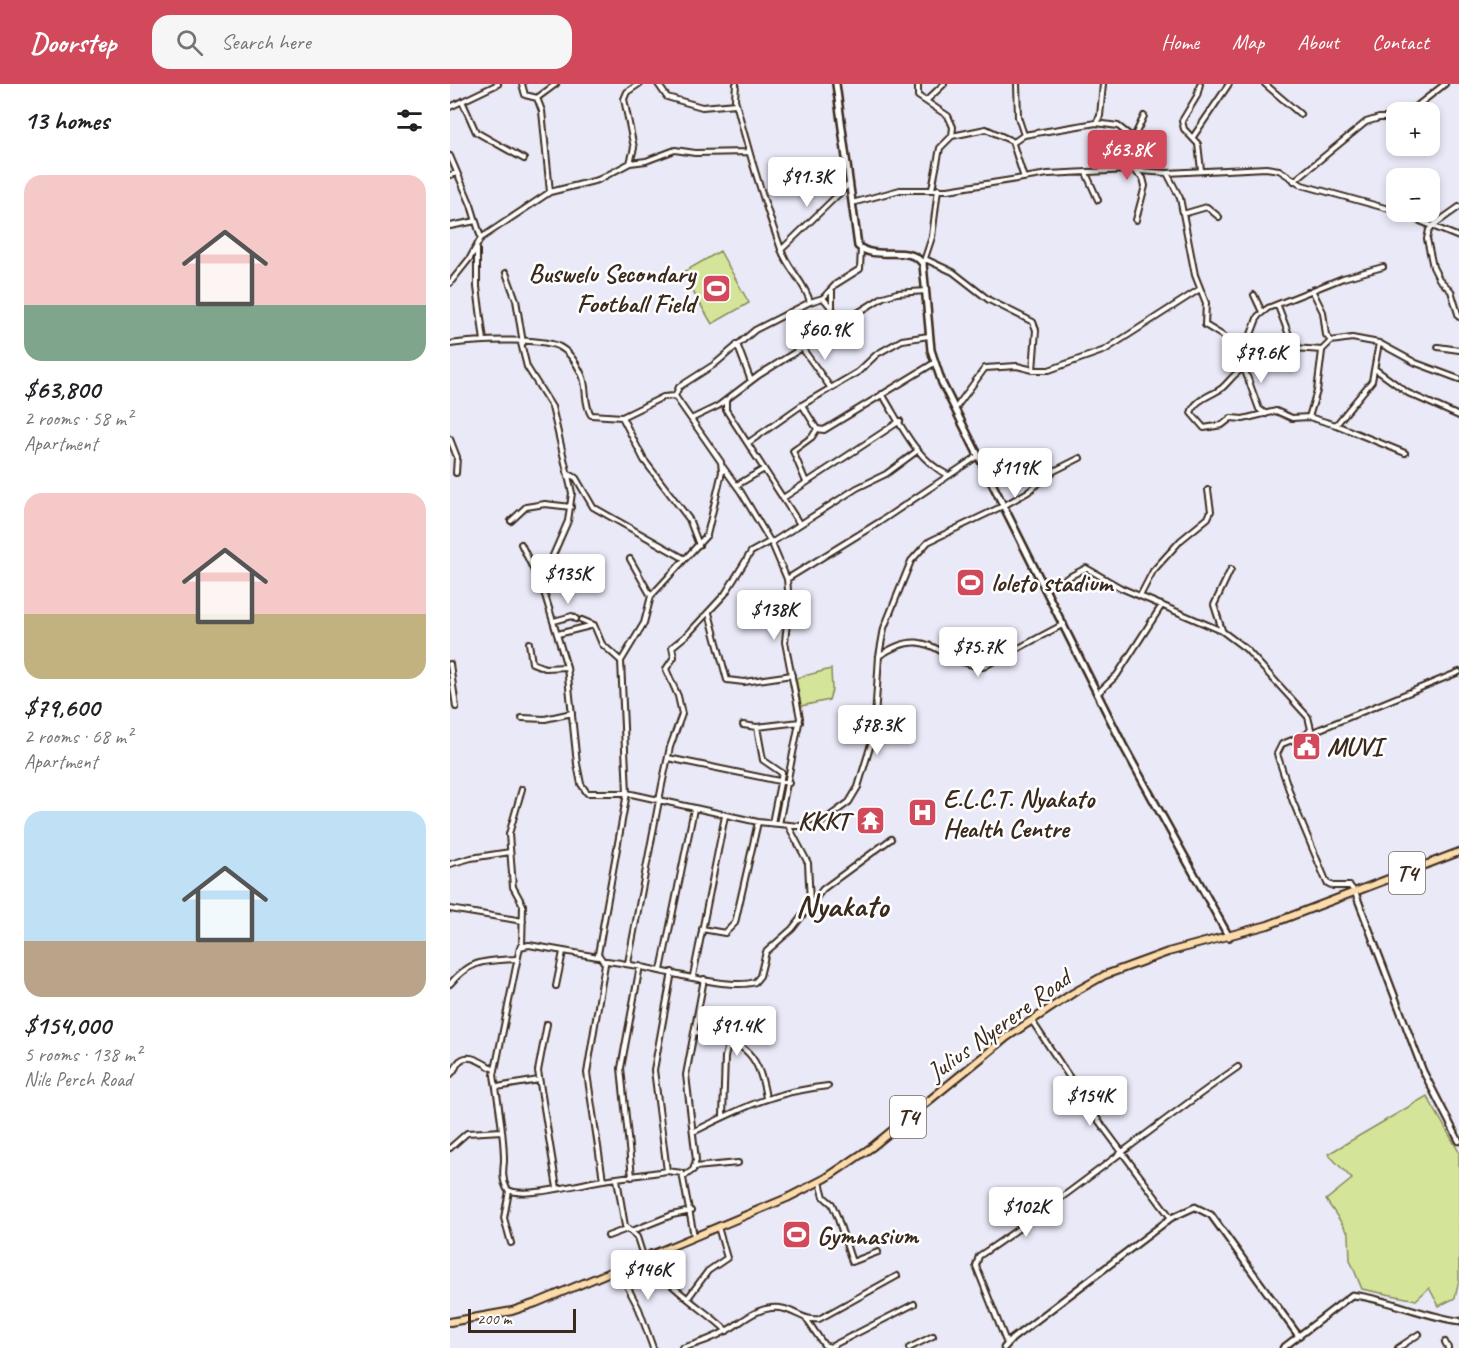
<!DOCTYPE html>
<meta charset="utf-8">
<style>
:root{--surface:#fff;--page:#f6f6f6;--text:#202124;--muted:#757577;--accent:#d1495b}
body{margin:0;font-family:Caveat,sans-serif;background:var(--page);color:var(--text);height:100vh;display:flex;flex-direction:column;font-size:22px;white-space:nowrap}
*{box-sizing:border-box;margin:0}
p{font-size:20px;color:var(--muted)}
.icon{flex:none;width:33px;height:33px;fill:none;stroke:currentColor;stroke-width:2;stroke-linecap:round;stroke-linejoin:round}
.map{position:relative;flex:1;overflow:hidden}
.details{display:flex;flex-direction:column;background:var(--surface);width:450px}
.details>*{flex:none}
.tools{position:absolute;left:936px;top:18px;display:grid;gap:12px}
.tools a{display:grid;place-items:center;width:54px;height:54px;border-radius:12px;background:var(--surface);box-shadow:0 3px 9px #0003;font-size:30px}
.scale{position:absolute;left:18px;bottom:15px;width:108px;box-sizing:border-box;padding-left:6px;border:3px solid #3b2a1e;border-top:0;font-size:16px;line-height:21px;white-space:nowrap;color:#3b2a1e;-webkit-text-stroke:4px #fff;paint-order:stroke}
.price{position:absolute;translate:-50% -51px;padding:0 14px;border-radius:6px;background:#fff;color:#222;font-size:20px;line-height:39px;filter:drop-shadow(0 2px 3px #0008)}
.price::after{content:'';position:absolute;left:50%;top:36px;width:18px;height:14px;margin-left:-9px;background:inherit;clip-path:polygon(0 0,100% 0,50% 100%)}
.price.active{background:var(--accent);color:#fff}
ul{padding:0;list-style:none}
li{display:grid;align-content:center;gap:12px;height:318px;padding:0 24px}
li span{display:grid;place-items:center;height:186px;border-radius:18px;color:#555}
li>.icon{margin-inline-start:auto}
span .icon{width:108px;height:108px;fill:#fffc;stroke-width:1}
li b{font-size:26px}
h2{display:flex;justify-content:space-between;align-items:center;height:72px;padding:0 24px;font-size:26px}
header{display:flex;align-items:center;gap:36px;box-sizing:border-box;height:84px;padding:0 30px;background:var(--accent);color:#fff}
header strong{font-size:28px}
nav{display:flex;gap:33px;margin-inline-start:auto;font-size:21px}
.search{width:420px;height:54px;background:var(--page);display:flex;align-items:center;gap:15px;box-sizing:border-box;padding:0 21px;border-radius:18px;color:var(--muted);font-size:22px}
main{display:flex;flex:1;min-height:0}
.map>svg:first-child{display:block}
</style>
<header>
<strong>Doorstep</strong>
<div class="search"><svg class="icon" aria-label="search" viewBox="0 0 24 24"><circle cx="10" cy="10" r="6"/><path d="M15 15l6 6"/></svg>Search here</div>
<nav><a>Home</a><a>Map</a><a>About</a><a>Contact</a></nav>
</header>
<main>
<section class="details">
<h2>13 homes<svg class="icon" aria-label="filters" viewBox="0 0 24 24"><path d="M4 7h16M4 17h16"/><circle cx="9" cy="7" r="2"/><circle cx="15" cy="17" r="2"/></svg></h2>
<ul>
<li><span style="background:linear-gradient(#f6c9c9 70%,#7fa58c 0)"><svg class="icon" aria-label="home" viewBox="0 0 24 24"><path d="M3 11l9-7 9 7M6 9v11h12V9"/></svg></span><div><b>$63,800</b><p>2 rooms · 58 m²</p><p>Apartment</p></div></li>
<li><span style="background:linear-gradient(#f6c9c9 65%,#c2b280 0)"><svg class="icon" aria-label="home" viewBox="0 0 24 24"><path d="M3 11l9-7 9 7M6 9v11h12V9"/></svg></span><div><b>$79,600</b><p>2 rooms · 68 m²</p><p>Apartment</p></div></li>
<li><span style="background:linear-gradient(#bfe0f5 70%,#b9a48a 0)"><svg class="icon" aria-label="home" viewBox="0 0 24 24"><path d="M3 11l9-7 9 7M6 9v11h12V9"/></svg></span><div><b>$154,000</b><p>5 rooms · 138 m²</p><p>Nile Perch Road</p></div></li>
</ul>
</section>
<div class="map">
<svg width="1009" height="1264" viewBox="0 0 1009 1264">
<rect width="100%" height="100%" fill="#eae9f8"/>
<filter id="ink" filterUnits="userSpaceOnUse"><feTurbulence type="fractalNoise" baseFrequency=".0167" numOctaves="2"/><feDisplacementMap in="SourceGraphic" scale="12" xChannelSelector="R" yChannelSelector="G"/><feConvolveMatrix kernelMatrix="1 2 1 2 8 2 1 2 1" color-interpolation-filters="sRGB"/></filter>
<g filter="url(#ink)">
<path fill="#d4e599" stroke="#88885c" stroke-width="1.5" d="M270 167 299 219 262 240 232 189Z
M381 585 382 606 379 616 351 622 346 594Z
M977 1012 1009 1068V1196L1005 1214 989 1222 979 1204 966 1216 912 1205 900 1176 899 1150 876 1116 902 1095 878 1070Z"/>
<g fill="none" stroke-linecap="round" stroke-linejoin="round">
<defs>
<path id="minor" d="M72 0 75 11 87 14 92 27 100 108
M208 0 217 13 252 23 286 20
M468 0V12L498 32 503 43 502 52 490 64 482 105
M567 0 568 33 574 51 646 39 668 42 682 53
M750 0 747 12 732 37 734 45 748 60 751 86
M815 0 850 30
M87 14 106 0
M476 17 494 0
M13 19 26 48 74 75
M0 23 48 0
M959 28 995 0
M646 39 650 32 653 0
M502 52 536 45 562 57 574 94
M743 53 779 0
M564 58 574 51
M0 72 21 121 31 154 20 174 0 199
M180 79 184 64 174 15 177 8 189 0
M678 86 675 72 694 32
M683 86 693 94 695 102 686 136
M636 89 648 116
M717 89 730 114 745 191 756 219 755 241 783 258 800 253 808 232 818 224 893 194 933 183
M0 91 7 89
M844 97 916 38 929 34H946
M402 119 450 106H498L598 90 678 86 717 89 816 84 829 86 852 101 946 127
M1009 123 985 140 979 146 977 155 983 183 989 195 1001 207 1009 233
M948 128 1009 153
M733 130 757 123 769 133
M0 142 26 137
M31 154 100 108 148 96 180 79 196 77 225 66 245 69 298 68
M27 165V203L34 257
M331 166 398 101
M475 175 503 188 539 216 583 238 586 246 583 286
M473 180 482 153 488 105
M56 189 66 216 73 259
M862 206 873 228 876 251 881 257 902 254 929 259 966 279 1009 295
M382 207V223
M804 211 812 228
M373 214 386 200 410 185 411 164
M360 218 373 214 389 233 396 236
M828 222 844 264 872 266 881 257
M71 259 77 283 102 323 122 409 118 437 94 492V508L117 583 127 680 131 700 137 709H177L308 738 360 743 369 740 399 718 408 703 424 650 429 572 434 544 461 477 478 458 555 421 578 408 604 387 630 374
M0 260C23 257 87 253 108 262 119 267 127 280 132 291 138 304 133 318 141 331L172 333
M287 260 301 297
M988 263 1009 266
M352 264 380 303
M925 285 958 309 1009 332
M432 310C451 340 465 375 498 391
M225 312 213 313 172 333 194 376 239 435 249 461
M276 316V326L349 439
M352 321 367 345 374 346 484 279
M505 325 535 284 567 282 583 286H599L655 266 750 205
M816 330 809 325 794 284C784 289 780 297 772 304 761 312 745 315 741 329L754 344 772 341 781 334 793 335 826 327 842 334 859 333 886 341 955 369
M859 333 867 307 872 267
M241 335 268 322 309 291 433 213 447 209 476 207
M886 341 922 297 929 259
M0 355 7 373 6 389
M298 359 352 321 408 288 427 270 452 256 479 252
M273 383 291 408 323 462 337 495 339 518 335 558 350 634 329 740
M119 390 126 394 143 423 235 475
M356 398 343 367 362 353 367 345
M287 401 314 385
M333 414 450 337
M61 437 76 423 95 420 121 423
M321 459 407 404 436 390 467 367
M71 460 86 491 94 495
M180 475 201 512
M337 495 431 437 528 372
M596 505 636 484 671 504 772 547 796 565 858 633 861 645 857 650 832 660 827 670 843 718 877 799 883 802H900L904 807
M690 512 703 487 731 456 758 434 761 427 758 406
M259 529 277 596 294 598 342 591
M132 536 144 541 152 560 171 577
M104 537 122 532 126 535
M772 546 764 521 781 485
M108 550 144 541
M79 559 82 579 95 584 117 583
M429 572C480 538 487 578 533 583L614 540
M0 580 6 623
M648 609 667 591 712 521
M72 634 95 635 122 629
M293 641 307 643 350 638
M307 643 313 676 332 689 322 739
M858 650 1009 588
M218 674 339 699
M72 705 59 750 63 803 73 821 72 861
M338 741 358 779 360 818
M0 780 21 774 60 768
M0 825 73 837
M252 845 275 849 285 839 308 738
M148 873 79 861 70 863 44 991C48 1019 54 1047 54 1077 53 1086 52 1096 57 1105 71 1116 133 1099 153 1096
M155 877C191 879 276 908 305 898L310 892 316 868 342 845 373 805 441 755
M178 879 212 701 220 663 232 630 228 612 216 585 224 573 222 563 238 550 275 510 301 468 321 457
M211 886 244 725
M243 892 275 732
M0 900C21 875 36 877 66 875
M106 902 113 868
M582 937 648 1036 721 1134
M97 940 88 987 107 1104
M245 948C291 957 308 964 316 1014
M0 991C5 987 5 984 8 979 18 966 35 981 44 985
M47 1003 89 996
M273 1032 275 973 279 957
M243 1048C292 1024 322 1008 378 1002
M0 1064 17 1049 52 1047
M245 1083 288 1079
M217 1087 204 986 222 888
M182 1093 171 984 190 882
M233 1093 243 1086 246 1076 236 991 254 895
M167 1095 175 1142 187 1153 193 1172
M370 1098 374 1113 382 1120 387 1132 402 1178 428 1168
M59 1107 54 1134 61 1159
M182 1147 222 1131 241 1127
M158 1152 177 1145
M244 1152 232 1089 217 1087 153 1096 137 989 155 880 148 870 177 709 171 577 194 539 201 512 257 451 272 388 271 378 225 312 229 303 265 280 305 246 360 218C356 200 337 184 331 165 313 116 298 66 285 15L286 0
M201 1169C205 1198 257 1226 277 1247
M167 1183 189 1225 203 1264
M238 1214 258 1187 277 1174 268 1143
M357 1236 374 1261 380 1263 464 1220
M995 1258 998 1264
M557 1260 526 1182 529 1172C618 1113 700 1044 788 983
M232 1264C247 1260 262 1255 276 1247 291 1239 303 1226 321 1224 340 1221 352 1238 369 1235L447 1192
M459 1264 483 1252
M948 1264 969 1250"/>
<path id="tertiary" d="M905 808 973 987 1009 1057
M554 1264 562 1255 721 1134 745 1123 761 1131 848 1251
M833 1264 902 1211C939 1215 972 1232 1009 1237"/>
<path id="secondary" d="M386 0 408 162C426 178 459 159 473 180L481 266 492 299 674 663 779 853"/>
<path id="trunk" d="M0 1238 62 1227 86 1219 337 1114 376 1094 422 1063 557 953 623 909 655 891 718 868 818 841 1009 768"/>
</defs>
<use href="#minor" stroke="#3b2a1e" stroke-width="8"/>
<use href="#tertiary" stroke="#3b2a1e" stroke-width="9"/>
<use href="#secondary" stroke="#3b2a1e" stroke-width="10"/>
<use href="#trunk" stroke="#3b2a1e" stroke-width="10"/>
<use href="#minor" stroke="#fff" stroke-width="4"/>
<use href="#tertiary" stroke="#fff" stroke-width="4.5"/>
<use href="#secondary" stroke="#fff" stroke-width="5"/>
<use href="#trunk" stroke="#fcdcac" stroke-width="6"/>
</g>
</g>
<defs>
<symbol id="stadium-square" viewBox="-11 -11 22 22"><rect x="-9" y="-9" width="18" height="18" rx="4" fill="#d1495b" stroke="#fff"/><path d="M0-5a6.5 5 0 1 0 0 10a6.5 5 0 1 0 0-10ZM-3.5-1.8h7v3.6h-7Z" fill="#fff"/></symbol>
<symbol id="civic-square" viewBox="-11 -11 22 22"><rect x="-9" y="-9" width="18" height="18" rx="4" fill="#d1495b" stroke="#fff"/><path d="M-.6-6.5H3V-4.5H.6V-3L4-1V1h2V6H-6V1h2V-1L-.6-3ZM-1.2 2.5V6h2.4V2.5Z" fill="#fff"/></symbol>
<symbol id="hospital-square" viewBox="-11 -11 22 22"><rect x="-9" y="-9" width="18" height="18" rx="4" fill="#d1495b" stroke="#fff"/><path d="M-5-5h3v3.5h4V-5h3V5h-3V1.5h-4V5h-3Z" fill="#fff"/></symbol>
<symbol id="temple-square" viewBox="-11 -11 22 22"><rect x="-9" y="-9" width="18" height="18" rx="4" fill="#d1495b" stroke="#fff"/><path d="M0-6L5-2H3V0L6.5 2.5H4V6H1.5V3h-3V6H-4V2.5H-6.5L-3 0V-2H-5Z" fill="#fff"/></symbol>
</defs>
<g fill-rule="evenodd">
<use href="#stadium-square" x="250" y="188" width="33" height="33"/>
<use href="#stadium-square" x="504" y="482" width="33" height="33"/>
<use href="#civic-square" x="840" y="646" width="33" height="33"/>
<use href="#hospital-square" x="456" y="712" width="33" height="33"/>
<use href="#temple-square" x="404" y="720" width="33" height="33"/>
<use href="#stadium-square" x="330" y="1134" width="33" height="33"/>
</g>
<g text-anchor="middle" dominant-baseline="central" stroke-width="5" stroke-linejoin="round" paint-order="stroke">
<g fill="#fff" stroke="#766a62" stroke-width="1.5">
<rect x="939" y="768" width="36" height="42" rx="4.5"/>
<rect x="440" y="1012" width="36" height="42" rx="4.5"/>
</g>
<g font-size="24" font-weight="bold" fill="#3b2a1e">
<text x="957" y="789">T4</text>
<text x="458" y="1033">T4</text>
</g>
<g font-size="26" font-weight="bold" fill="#3b2a1e" stroke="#fff" text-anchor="start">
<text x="245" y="189" text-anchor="end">Buswelu Secondary<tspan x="245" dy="30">Football Field</tspan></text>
<text x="541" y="498">loleto stadium</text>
<text x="877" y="662">MUVI</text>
<text x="493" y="714">E.L.C.T. Nyakato<tspan x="493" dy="30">Health Centre</tspan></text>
<text x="399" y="736" text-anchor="end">KKKT</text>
<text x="367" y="1151">Gymnasium</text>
</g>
<g font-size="26" fill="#3b2a1e" stroke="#fff">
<text transform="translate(549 941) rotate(-36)">Julius Nyerere Road</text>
</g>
<g font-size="32" font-weight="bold" fill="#3b2a1e" stroke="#fff">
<text x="392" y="821">Nyakato</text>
</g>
</g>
</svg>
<div class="tools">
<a>+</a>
<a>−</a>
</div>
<div class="scale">200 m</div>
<b class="price active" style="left:677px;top:97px">$63.8K</b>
<b class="price" style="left:357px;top:124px">$91.3K</b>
<b class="price" style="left:375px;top:277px">$60.9K</b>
<b class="price" style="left:811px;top:300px">$79.6K</b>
<b class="price" style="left:565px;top:415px">$119K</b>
<b class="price" style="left:118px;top:521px">$135K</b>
<b class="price" style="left:324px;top:557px">$138K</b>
<b class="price" style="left:528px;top:594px">$75.7K</b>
<b class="price" style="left:427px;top:672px">$78.3K</b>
<b class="price" style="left:287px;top:973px">$91.4K</b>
<b class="price" style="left:640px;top:1043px">$154K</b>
<b class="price" style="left:576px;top:1154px">$102K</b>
<b class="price" style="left:198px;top:1217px">$146K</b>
</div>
</main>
